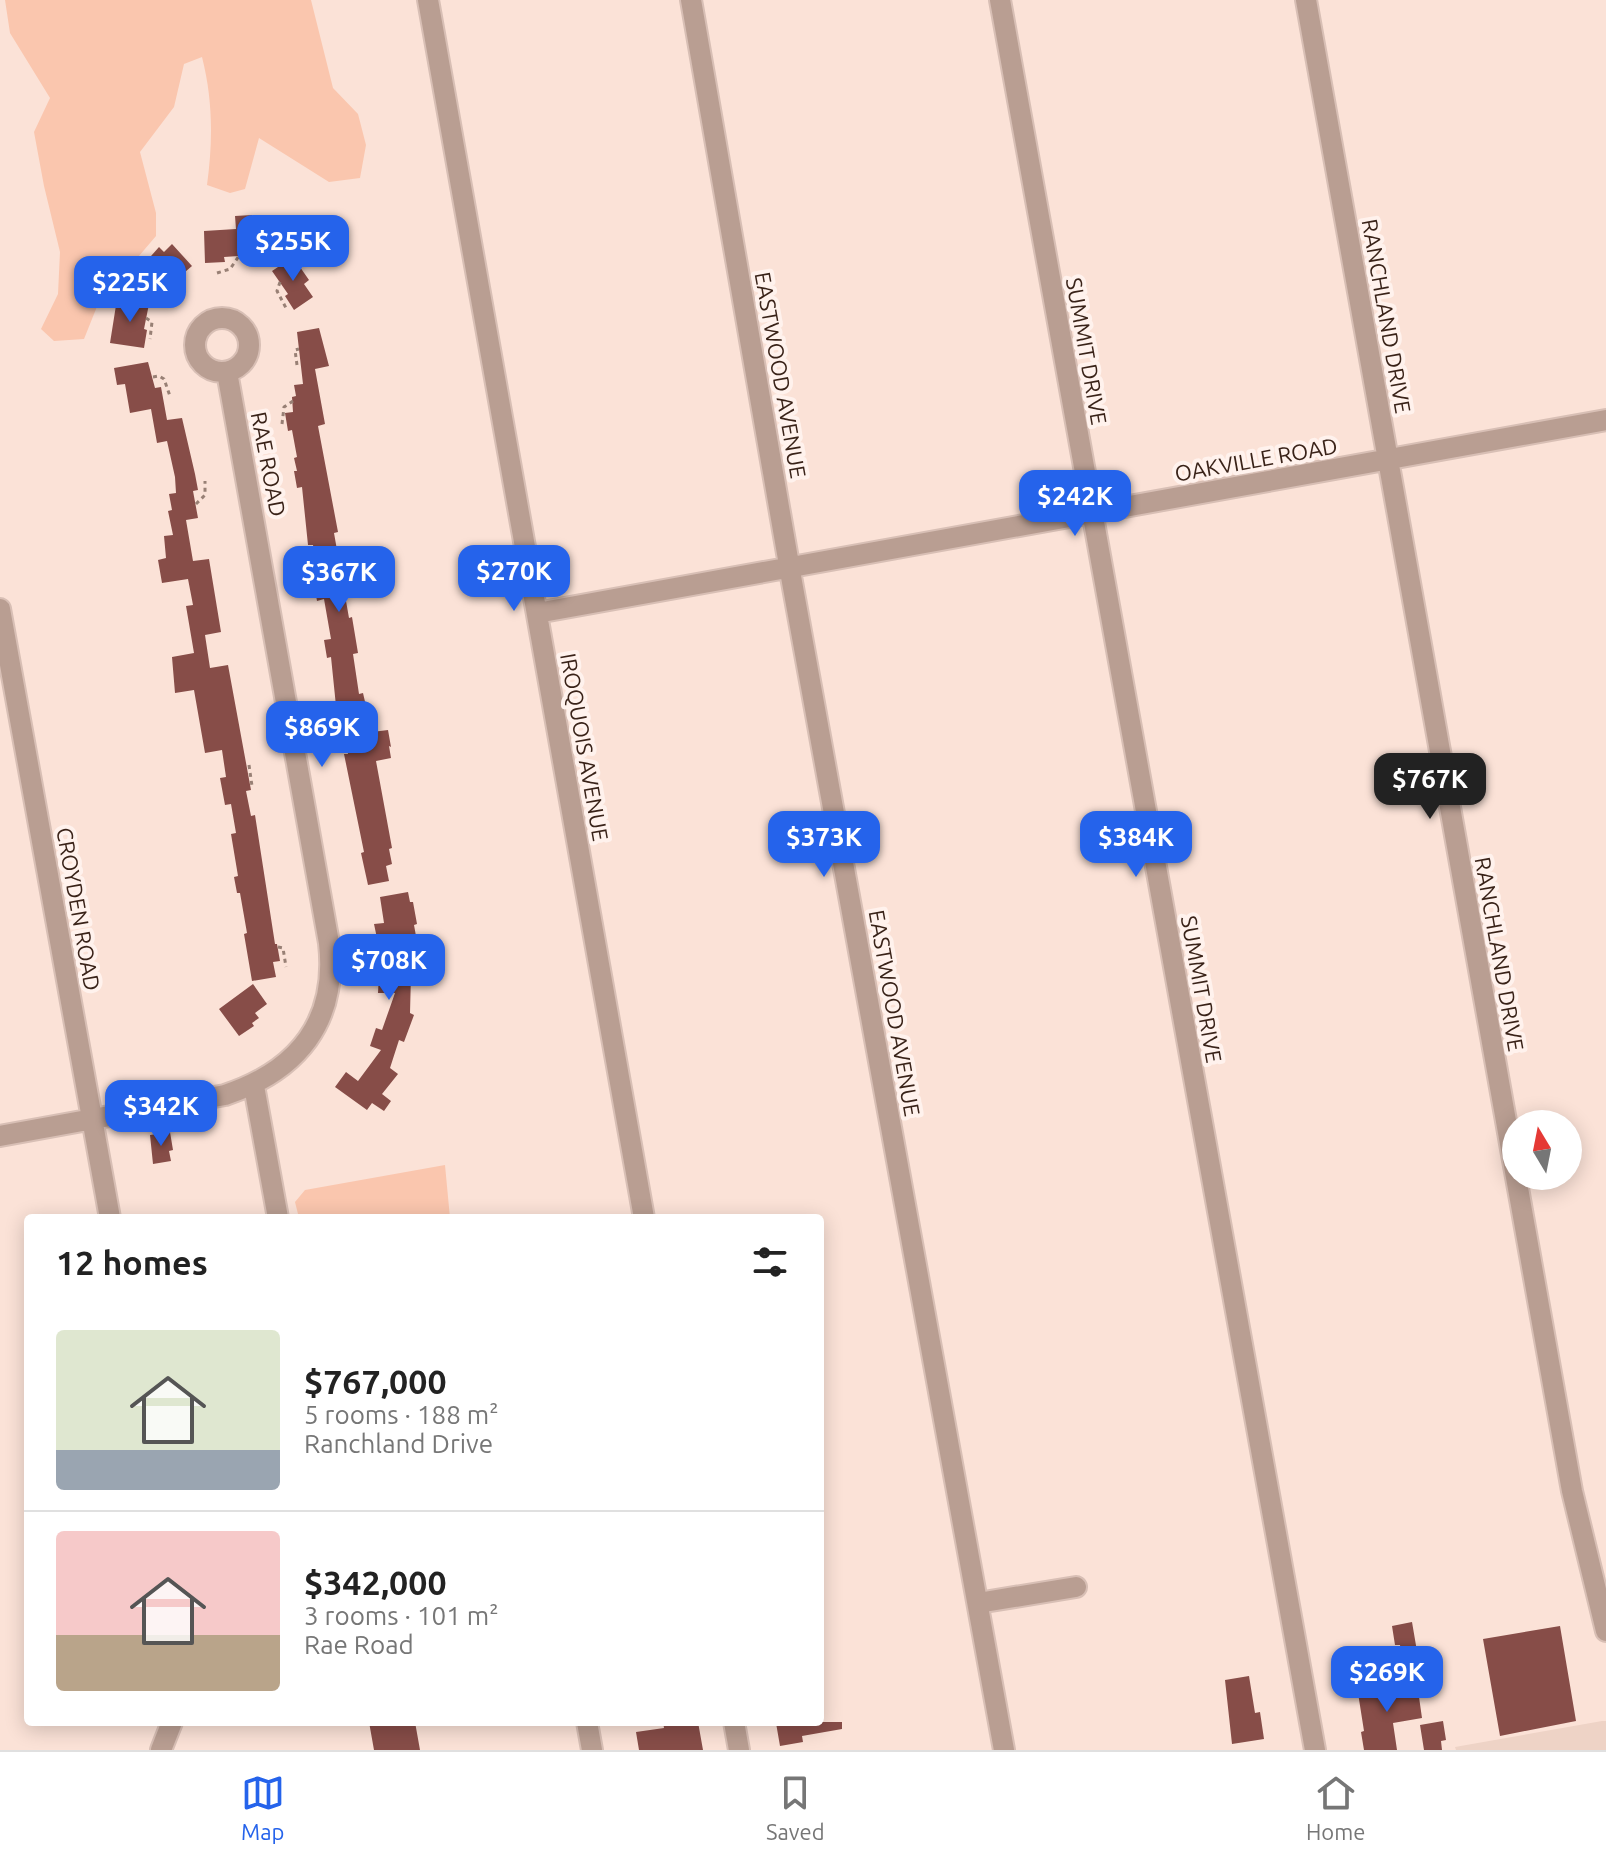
<!DOCTYPE html>
<meta charset="utf-8">
<style>
:root{--surface:#fff;--page:#f6f6f6;--text:#222;--muted:#767676;--line:#e0e0e0;--accent:#2563eb}
body{margin:0;font-family:Ubuntu,sans-serif;background:var(--page);color:var(--text);height:100vh;display:flex;flex-direction:column;font-size:30px;white-space:nowrap}
*{box-sizing:border-box;margin:0}
p{font-size:26px;color:var(--muted)}
.icon{flex:none;width:44px;height:44px;fill:none;stroke:currentColor;stroke-width:2;stroke-linecap:round;stroke-linejoin:round}
.map{position:relative;flex:1;overflow:hidden}
.details{position:absolute;left:24px;top:1214px;width:800px;height:512px;display:flex;flex-direction:column;background:var(--surface);border-radius:8px;box-shadow:0 4px 20px #0003}
.details>*{flex:none}
.needle{width:52px;rotate:350deg}
.fabs{position:absolute;left:1502px;top:1110px;display:grid;gap:16px}
.fabs a{display:grid;place-items:center;width:80px;height:80px;border-radius:50%;background:var(--surface);box-shadow:0 4px 20px #0003;font-size:40px}
.price{position:absolute;translate:-50% -68px;padding:0 18px;border-radius:16px;background:var(--accent);color:#fff;font-size:26px;line-height:52px;filter:drop-shadow(0 2px 4px #0008)}
.price::after{content:'';position:absolute;left:50%;top:48px;width:24px;height:18px;margin-left:-12px;background:inherit;clip-path:polygon(0 0,100% 0,50% 100%)}
.price.selected{background:#222;color:#fff}
ul{padding:0;list-style:none}
li{display:flex;align-items:center;gap:24px;height:200px;padding:0 32px}
li+li{border-top:2px solid var(--line)}
li span{display:grid;place-items:center;flex:none;width:224px;height:160px;border-radius:8px;color:#555}
li>.icon{margin-inline-start:auto}
span .icon{width:96px;height:96px;fill:#fffc;stroke-width:1}
li b{font-size:34px}
h2{display:flex;justify-content:space-between;align-items:center;height:96px;padding:0 32px;font-size:34px}
.tab-bar{display:flex;justify-content:space-around;align-items:center;height:112px;border-top:2px solid var(--line);background:var(--surface);font-size:22px;color:var(--muted)}
.tab-bar a{display:grid;justify-items:center;gap:4px}
.tab-bar .selected{color:var(--accent)}
.map>svg:first-child{display:block}
</style>
<div class="map">
<svg width="1606" height="1750" viewBox="0 0 1606 1750">
<rect width="100%" height="100%" fill="#fbe2d7"/>
<path fill="#eed3c6" d="M1602 1721H1606V1750H1456L1455 1747Z"/>
<path fill="#fac6ae" d="M5 0H311L333 88 358 114 366 145 360 178 329 182 259 138 245 189 230 193 207 185C213 141 213 100 202 57L184 64 174 107 140 152 156 213V236L98 304 84 339 54 341 41 329 58 294 60 252 44 186 34 132 50 98 10 33Z
M445 1165 450 1218H299L295 1202 305 1190Z"/>
<path fill="#874d48" d="M252 215 253 255 224 257 225 262 205 263 204 231 236 229 235 216Z
M172 244 192 266 171 284 174 287 160 299 136 273 159 247 164 252Z
M293 257 309 280 304 284 313 297 294 310 285 296 288 294 272 271Z
M117 299 149 304 144 329 147 330 144 348 110 343Z
M319 328 329 366 315 369 325 424 318 426 338 532 334 533 349 618 352 617 358 653 353 654 359 694 363 693 372 732 388 730 391 747 389 746 391 758 376 761 392 848 389 849 392 864 386 866 389 881 368 885 361 853 364 852 344 754H348L340 714 337 715 336 706 331 657 327 658 324 640 331 639 324 599 317 601 314 584 319 583 313 545H308L302 487 297 488 294 471H297L294 458 297 457 292 430 288 431 285 413 293 412 292 397 296 396 294 385 303 384 297 332Z
M148 362 155 388 161 387 167 420 182 418 195 474 198 490 193 491 198 518 186 520 193 561 209 559 221 632 205 635 210 668 228 665 251 790 246 791 251 816 255 815 275 944H277L280 961 273 962 276 977 252 981 244 934 247 933 240 893H237L234 877 238 876 231 834 236 833 231 804 225 805 220 778 226 777 222 750 205 753 194 690 175 693 172 657 194 653 186 606 193 605 188 579 162 583 158 560 166 558 164 536 173 535 168 511 172 510 169 494 176 493 175 477 167 441 157 443 151 409 130 413 125 384 117 385 114 368Z
M408 892 410 902H413L417 924 414 925 416 936H412L410 1013 414 1015 404 1042 399 1040 390 1068 398 1074 382 1094 391 1101 384 1111 372 1103 367 1110 335 1087 346 1072 358 1081 381 1050 370 1046 376 1028 382 1030 395 993H378L379 973H386V941L378 943 374 924 384 923 380 897Z
M253 984 267 1004 255 1013 259 1018 252 1023 254 1026 239 1036 219 1009Z
M170 1132 173 1150 169 1151 171 1161 153 1164 150 1135Z
M1412 1622 1419 1663 1434 1661 1437 1679 1406 1684 1400 1645H1395L1392 1626Z
M1560 1626 1576 1721 1500 1736 1483 1639Z
M1249 1676 1255 1713 1260 1712 1264 1739 1232 1744 1225 1680Z
M1417 1683 1422 1718 1393 1723 1397 1750H1364L1361 1732 1364 1731 1358 1693Z
M1443 1721 1446 1740 1441 1741 1442 1750H1424L1420 1725Z
M369 1722H415L420 1750H374Z
M663 1722H698L703 1750H639L636 1732 664 1728Z
M783 1722H842V1729L802 1736 803 1742 780 1746 776 1723Z"/>
<g fill="none" stroke-linecap="round" stroke-linejoin="round">
<defs>
<path id="minor" d="M428 0 644 1218
M691 0 792 582 1004 1750
M1000 0 1315 1750
M1306 0 1572 1491 1606 1631
M195 345a27 27 0 1 1 54 0a27 27 0 1 1-54 0Z
M0 609 110 1218
M537 613 1606 420
M254 1086 278 1218
M0 1136 225 1095C297 1071 338 1022 329 943L227 372
M978 1603 1076 1587
M587 1722 592 1750
M734 1722 739 1750
M161 1750 172 1722"/>
</defs>
<use href="#minor" stroke="#d8bfb5" stroke-width="24"/>
<path stroke="#988075" stroke-width="3" stroke-dasharray="4 4" stroke-linecap="butt" d="M217 273 230 269 239 256
M280 282 277 291 286 308
M172 298 181 287 180 277
M146 318 152 322 150 339
M297 365 295 350 299 349
M153 377 159 376 164 379 170 396
M282 424 284 407 293 401
M196 504 205 495V481
M249 765 252 786H250
M278 947 283 948 286 967"/>
<use href="#minor" stroke="#b99e92" stroke-width="20"/>
</g>
<g text-anchor="middle" dominant-baseline="central" stroke-width="8" stroke-linejoin="round" paint-order="stroke">
<g font-size="22" fill="#392218" stroke="#fff2ed">
<text transform="translate(1387 316) rotate(80)">RANCHLAND DRIVE</text>
<text transform="translate(1087 351) rotate(80)">SUMMIT DRIVE</text>
<text transform="translate(781 375) rotate(80)">EASTWOOD AVENUE</text>
<text transform="translate(1256 459) rotate(-10)">OAKVILLE ROAD</text>
<text transform="translate(269 464) rotate(79)">RAE ROAD</text>
<text transform="translate(585 747) rotate(80)">IROQUOIS AVENUE</text>
<text transform="translate(79 909) rotate(80)">CROYDEN ROAD</text>
<text transform="translate(1500 954) rotate(80)">RANCHLAND DRIVE</text>
<text transform="translate(1202 989) rotate(80)">SUMMIT DRIVE</text>
<text transform="translate(895 1013) rotate(80)">EASTWOOD AVENUE</text>
</g>
</g>
</svg>
<div class="fabs">
<a><svg class="needle" viewBox="-14 -14 28 28"><path d="M0-13l5 13h-10z" fill="#e53935"/><path d="M0 13l5-13h-10z" fill="#767676"/></svg></a>
</div>
<b class="price" style="left:293px;top:283px">$255K</b>
<b class="price" style="left:130px;top:324px">$225K</b>
<b class="price" style="left:1075px;top:538px">$242K</b>
<b class="price" style="left:514px;top:613px">$270K</b>
<b class="price" style="left:339px;top:614px">$367K</b>
<b class="price" style="left:322px;top:769px">$869K</b>
<b class="price selected" style="left:1430px;top:821px">$767K</b>
<b class="price" style="left:824px;top:879px">$373K</b>
<b class="price" style="left:1136px;top:879px">$384K</b>
<b class="price" style="left:389px;top:1002px">$708K</b>
<b class="price" style="left:161px;top:1148px">$342K</b>
<b class="price" style="left:1387px;top:1714px">$269K</b>
<section class="details">
<h2>12 homes<svg class="icon" aria-label="filters" viewBox="0 0 24 24"><path d="M4 7h16M4 17h16"/><circle cx="9" cy="7" r="2"/><circle cx="15" cy="17" r="2"/></svg></h2>
<ul>
<li><span style="background:linear-gradient(#dfe7d0 75%,#9aa5b1 0)"><svg class="icon" aria-label="home" viewBox="0 0 24 24"><path d="M3 11l9-7 9 7M6 9v11h12V9"/></svg></span><div><b>$767,000</b><p>5 rooms · 188 m²</p><p>Ranchland Drive</p></div></li>
<li><span style="background:linear-gradient(#f6c9c9 65%,#b9a48a 0)"><svg class="icon" aria-label="home" viewBox="0 0 24 24"><path d="M3 11l9-7 9 7M6 9v11h12V9"/></svg></span><div><b>$342,000</b><p>3 rooms · 101 m²</p><p>Rae Road</p></div></li>
</ul>
</section>
</div>
<nav class="tab-bar">
<a class="selected"><svg class="icon" aria-label="map" viewBox="0 0 24 24"><path d="M3 6l6-2 6 2 6-2v14l-6 2-6-2-6 2zM9 4v14M15 6v14"/></svg>Map</a>
<a><svg class="icon" aria-label="saved" viewBox="0 0 24 24"><path d="M7 4h10v16l-5-4-5 4z"/></svg>Saved</a>
<a><svg class="icon" aria-label="home" viewBox="0 0 24 24"><path d="M3 11l9-7 9 7M6 9v11h12V9"/></svg>Home</a>
</nav>
